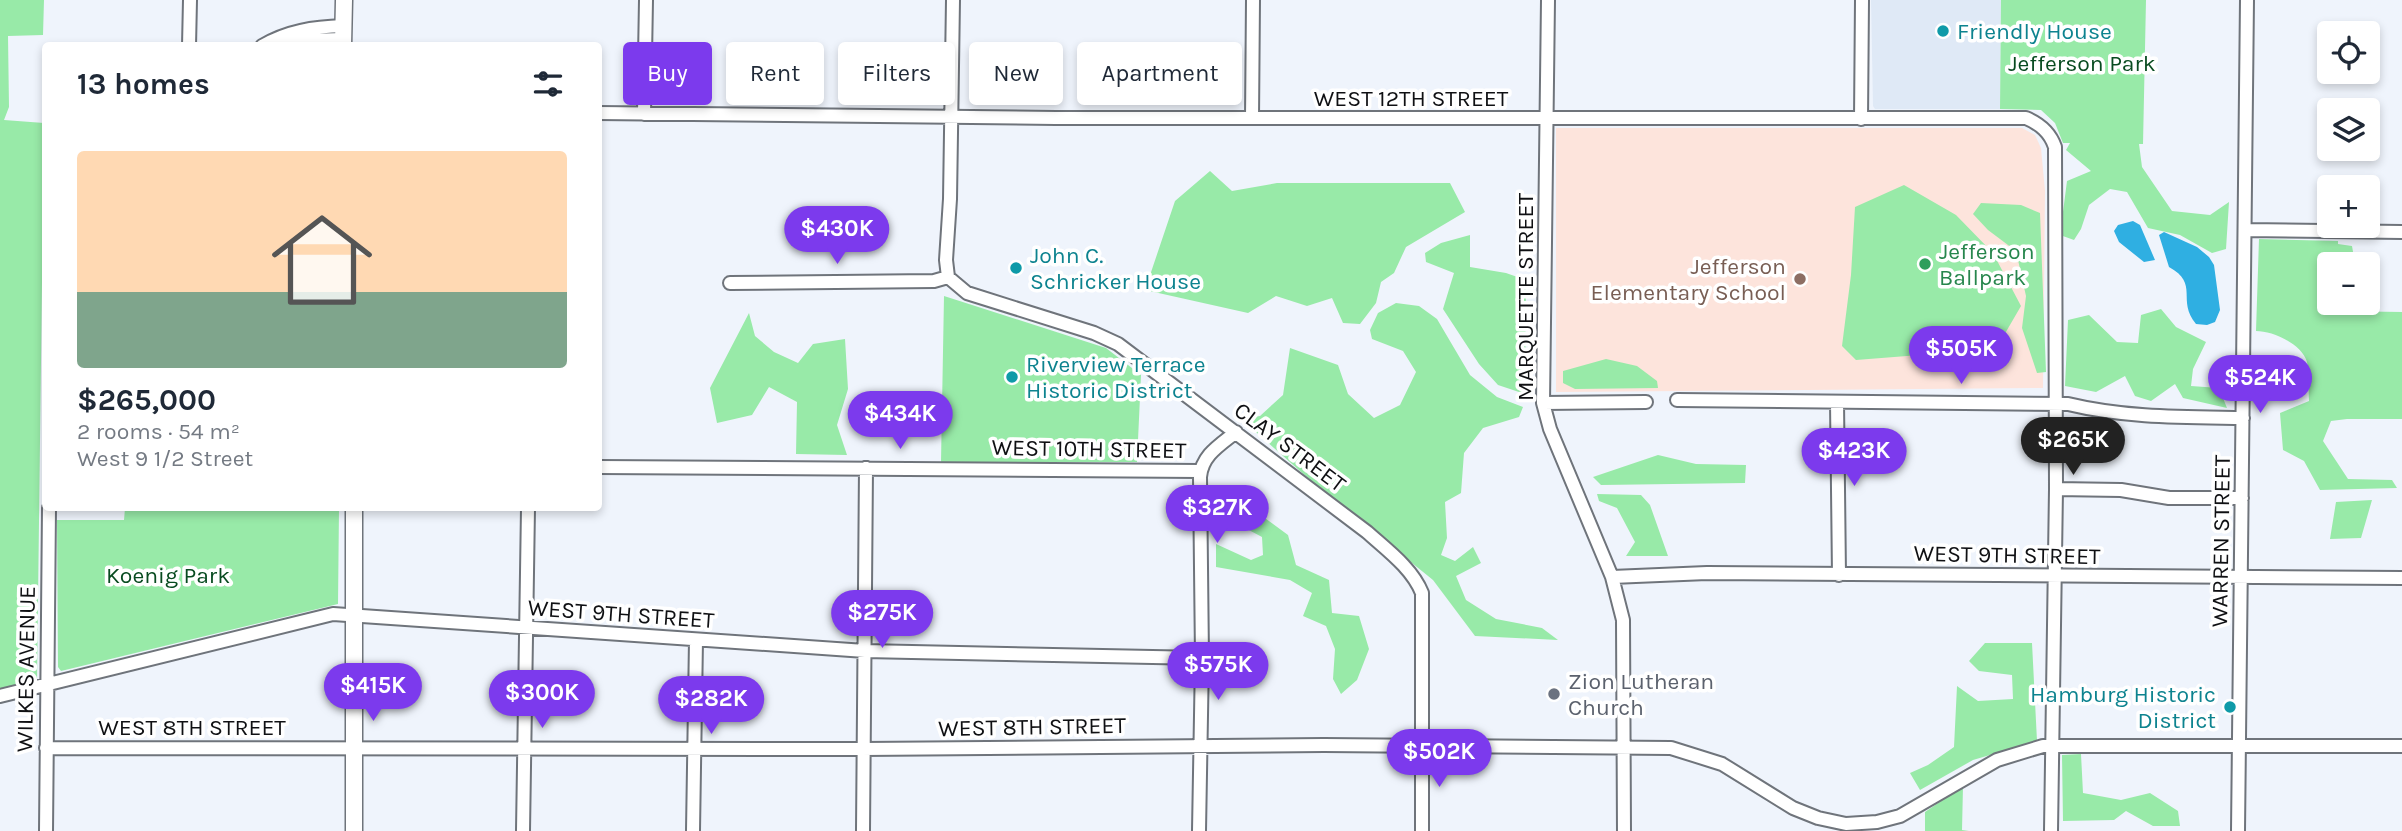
<!DOCTYPE html>
<meta charset="utf-8">
<style>
:root{--surface:#fff;--page:#f6f6f7;--text:#1f2937;--muted:#747a83;--accent:#7c3aed}
body{margin:0;font-family:Karla,sans-serif;background:var(--page);color:var(--text);height:100vh;display:flex;flex-direction:column;font-size:26px;white-space:nowrap}
*{box-sizing:border-box;margin:0}
p{font-size:23px;color:var(--muted)}
.icon{flex:none;width:38px;height:38px;fill:none;stroke:currentColor;stroke-width:2;stroke-linecap:round;stroke-linejoin:round}
.map{position:relative;flex:1;overflow:hidden}
.drawer{position:absolute;left:42px;top:42px;width:560px;height:469px;display:flex;flex-direction:column;background:var(--surface);border-radius:7px;box-shadow:0 4px 10px #0003}
.drawer>*{flex:none}
.banner{position:absolute;left:623px;top:42px;width:665px;height:63px;display:flex;gap:14px}
.controls{position:absolute;left:2317px;top:21px;display:grid;gap:14px}
.controls a{display:grid;place-items:center;width:63px;height:63px;border-radius:7px;background:var(--surface);box-shadow:0 4px 10px #0003;font-size:35px}
.price{position:absolute;translate:-50% -60px;padding:0 16px;border-radius:24px;background:var(--accent);color:#fff;font-size:23px;line-height:46px;filter:drop-shadow(0 2px 4px #0008)}
.price::after{content:'';position:absolute;left:50%;top:42px;width:21px;height:16px;margin-left:-10px;background:inherit;clip-path:polygon(0 0,100% 0,50% 100%)}
.price.on{background:#222;color:#fff}
ul{padding:0;list-style:none}
li{display:grid;align-content:center;gap:14px;height:371px;padding:0 35px}
li span{display:grid;place-items:center;height:217px;border-radius:7px;color:#555}
li>.icon{margin-inline-start:auto}
span .icon{width:126px;height:126px;fill:#fffc;stroke-width:1}
li b{font-size:30px}
h2{display:flex;justify-content:space-between;align-items:center;height:84px;padding:0 35px;font-size:30px}
.chip{padding:0 24px;border-radius:7px;background:var(--surface);box-shadow:0 4px 10px #0003;font-size:24px;line-height:63px}
.chip.on{background:var(--accent);color:#fff}
.map>svg:first-child{display:block}
</style>
<div class="map">
<svg width="2402" height="831" viewBox="0 0 2402 831">
<rect width="100%" height="100%" fill="#eff4fc"/>
<path fill="#dfe9f6" d="M1871 0H2001L2000 109H1875L1873 106Z"/>
<path fill="#fde4dc" d="M1556 128H2022L2035 135 2041 148 2045 191 2043 388 1556 392Z"/>
<path fill="#98eaa8" d="M0 0H44L43 35 8 36 9 107 4 120 44 123 37 681 0 689Z
M2001 0H2146L2143 144H2139L2142 167 2172 211 2210 215 2229 202 2226 249 2212 253 2180 235 2148 228 2127 192 2110 189 2089 205 2081 229 2074 240 2060 235 2067 181 2091 171 2066 150 2070 143H2063L2055 123 2041 110 2000 109Z
M1210 171 1232 191 1277 183H1450L1465 212 1406 247 1394 273 1381 282 1376 303 1360 324 1343 323 1332 298 1307 306 1276 296 1248 313 1145 290 1175 201Z
M1904 185 1956 215 1993 253 2021 306 1996 349 1856 360 1842 346 1851 275 1855 207Z
M1981 203 2021 205 2040 213 2046 372 2037 373 2022 328 2026 296 2016 251 1988 230 1973 214Z
M1470 235V267L1506 273 1526 280 1525 394 1498 385 1479 364 1443 309 1454 273 1426 262 1425 253 1441 243Z
M2259 239 2338 241V244L2352 246 2355 263 2361 264H2329V303H2335V311L2402 312V419H2347L2331 421 2323 441 2348 479 2392 480 2397 488 2320 490 2304 461 2283 450 2280 413 2309 401C2308 389 2310 374 2307 362 2302 344 2273 331 2256 331Z
M944 296 1106 348 1141 375 1137 462H941Z
M1396 303 1419 306 1437 319 1470 375 1497 397 1523 407 1519 417 1483 428 1464 453 1461 493 1445 502 1447 538 1441 555 1455 561 1473 547 1481 563 1456 576 1466 600 1496 619 1542 628 1558 640 1475 636 1433 580 1317 486 1241 419 1260 416 1283 395 1290 348 1338 365 1348 394 1374 418 1400 405 1416 372 1403 351 1372 339 1370 330 1378 313Z
M2161 309 2176 327 2206 342 2193 369 2191 386 2219 388 2227 408 2183 398 2175 384 2151 401 2135 396 2125 376 2096 392 2065 386 2068 320 2089 315 2117 342 2138 343 2141 315Z
M749 313 755 336 774 352 798 363 813 344 845 339 848 389 837 425 847 455 796 454 797 402 769 387 752 415 717 423 710 388Z
M1606 359 1637 366 1657 381 1658 388 1575 389 1563 383V371Z
M1658 455 1696 464 1746 465 1745 483 1601 485 1593 477Z
M1597 494 1641 495 1650 505 1668 556H1626L1635 542 1617 508 1599 501Z
M2372 500 2361 538 2330 539 2336 502Z
M1226 504 1258 513 1288 535 1296 565 1329 580 1332 613 1359 616 1369 649 1357 680 1341 694 1333 679 1335 649 1326 626 1303 616 1312 593 1290 580 1216 567V544L1251 560 1263 555 1262 537 1228 519Z
M125 508H339L338 604 61 671 58 667 57 520H124Z
M1985 643H2032L2037 741 1973 760 1920 790 1910 773 1928 765 1954 747 1957 686 1978 701 2013 699 2012 675 1979 671 1969 661Z
M2081 754 2083 793 2121 800 2150 793 2178 811 2180 826H2153L2126 811 2114 820 2063 821 2062 755Z
M1963 786 1962 830 1969 831H1925V812Z"/>
<path fill="#2fafe2" d="M2133 221 2140 225 2155 260 2144 262 2119 242 2114 231 2118 225Z
M2164 232 2197 247 2209 257 2214 265 2220 310 2215 322 2207 325 2196 324C2176 300 2200 284 2169 267L2159 235Z"/>
<g fill="none" stroke-linecap="round" stroke-linejoin="round">
<defs>
<path id="minor" d="M1548 0 1543 403 1550 429 1612 577 1623 620 1624 831
M189 46 190 0
M262 46C287 31 314 27 343 26
M289 46 310 40 343 39
M598 113 1056 118H2026C2040 124 2050 132 2055 147L2056 489 2051 831
M644 114 646 0
M1252 118 1253 0
M1861 119 1862 0
M2245 230 2402 232
M948 277 967 293 1094 333 1118 344 1367 532C1387 550 1412 568 1422 593V831
M948 277 946 260 950 199 953 0
M730 283 934 281 948 277
M1677 400 2068 404C2126 418 2184 417 2243 418
M1837 402 1839 575
M1543 403 1646 402
M598 467 1200 471
M2056 489 2121 490 2169 498H2242
M1612 577 1707 573 2402 578
M0 696 333 614 865 651 1202 658
M46 748 864 749 1324 745 1671 748 1722 764 1793 808 1818 818 1846 824 1877 822 1900 816 1997 760 2043 746H2402
M46 831 49 508
M523 831 528 508
M693 831 696 640
M863 831 866 468
M1199 831 1202 658 1200 477C1202 455 1220 445 1236 432
M2238 831 2247 0"/>
<path id="major" d="M343 46 344 0
M354 508V831"/>
</defs>
<use href="#minor" stroke="#6f747b" stroke-width="16"/>
<use href="#major" stroke="#6f747b" stroke-width="19"/>
<use href="#minor" stroke="#fff" stroke-width="12"/>
<use href="#major" stroke="#fff" stroke-width="16"/>
</g>
<g fill="#0f9aa8" stroke="#fff" stroke-width="2.5">
<circle cx="1943" cy="31" r="7"/>
<circle cx="1016" cy="268" r="7"/>
<circle cx="1012" cy="377" r="7"/>
<circle cx="2230" cy="707" r="7"/>
</g>
<circle fill="#2e9e5b" stroke="#fff" stroke-width="2.5" cx="1925" cy="264" r="7"/>
<circle fill="#8d6e63" stroke="#fff" stroke-width="2.5" cx="1800" cy="279" r="7"/>
<circle fill="#6b7280" stroke="#fff" stroke-width="2.5" cx="1554" cy="694" r="7"/>
<g text-anchor="middle" dominant-baseline="central" stroke-width="7" stroke-linejoin="round" paint-order="stroke">
<g font-size="23" fill="#0d838f" stroke="#fff" text-anchor="start">
<text x="1957" y="31">Friendly House</text>
<text x="1030" y="255">John C.<tspan x="1030" dy="26">Schricker House</tspan></text>
<text x="1026" y="364">Riverview Terrace<tspan x="1026" dy="26">Historic District</tspan></text>
<text x="2216" y="694" text-anchor="end">Hamburg Historic<tspan x="2216" dy="26">District</tspan></text>
</g>
<g font-size="23" fill="#084b20" stroke="#fff">
<text x="2082" y="63">Jefferson Park</text>
<text x="168" y="575">Koenig Park</text>
</g>
<g font-size="23" fill="#0f1013" stroke="#fff">
<text x="1411" y="98">WEST 12TH STREET</text>
<text transform="translate(1525 297) rotate(-90)">MARQUETTE STREET</text>
<text transform="translate(1290 447) rotate(37)">CLAY STREET</text>
<text transform="translate(1089 449) rotate(1)">WEST 10TH STREET</text>
<text transform="translate(2221 541) rotate(-89)">WARREN STREET</text>
<text transform="translate(2007 555) rotate(1)">WEST 9TH STREET</text>
<text transform="translate(621 614) rotate(4)">WEST 9TH STREET</text>
<text transform="translate(26 669) rotate(-89)">WILKES AVENUE</text>
<text x="192" y="727">WEST 8TH STREET</text>
<text transform="translate(1032 727) rotate(-1)">WEST 8TH STREET</text>
</g>
<g font-size="23" fill="#27864d" stroke="#fff" text-anchor="start">
<text x="1939" y="251">Jefferson<tspan x="1939" dy="26">Ballpark</tspan></text>
</g>
<g font-size="23" fill="#785e54" stroke="#fff" text-anchor="end">
<text x="1786" y="266">Jefferson<tspan x="1786" dy="26">Elementary School</tspan></text>
</g>
<g font-size="23" fill="#5b616d" stroke="#fff" text-anchor="start">
<text x="1568" y="681">Zion Lutheran<tspan x="1568" dy="26">Church</tspan></text>
</g>
</g>
</svg>
<div class="controls">
<a><svg class="icon" aria-label="locate" viewBox="0 0 24 24"><circle cx="12" cy="12" r="6"/><path d="M12 2v4M12 18v4M2 12h4M18 12h4"/></svg></a>
<a><svg class="icon" aria-label="layers" viewBox="0 0 24 24"><path d="M12 4l9 5-9 5-9-5zM3 14l9 5 9-5"/></svg></a>
<a>+</a>
<a>−</a>
</div>
<b class="price" style="left:837px;top:266px">$430K</b>
<b class="price" style="left:1961px;top:386px">$505K</b>
<b class="price" style="left:2260px;top:415px">$524K</b>
<b class="price" style="left:900px;top:451px">$434K</b>
<b class="price on" style="left:2073px;top:477px">$265K</b>
<b class="price" style="left:1854px;top:488px">$423K</b>
<b class="price" style="left:1217px;top:545px">$327K</b>
<b class="price" style="left:882px;top:650px">$275K</b>
<b class="price" style="left:1218px;top:702px">$575K</b>
<b class="price" style="left:373px;top:723px">$415K</b>
<b class="price" style="left:542px;top:730px">$300K</b>
<b class="price" style="left:711px;top:736px">$282K</b>
<b class="price" style="left:1439px;top:789px">$502K</b>
<div class="banner">
<a class="chip on">Buy</a>
<a class="chip">Rent</a>
<a class="chip">Filters</a>
<a class="chip">New</a>
<a class="chip">Apartment</a>
</div>
<section class="drawer">
<h2>13 homes<svg class="icon" aria-label="filters" viewBox="0 0 24 24"><path d="M4 7h16M4 17h16"/><circle cx="9" cy="7" r="2"/><circle cx="15" cy="17" r="2"/></svg></h2>
<ul>
<li><span style="background:linear-gradient(#ffd9b3 65%,#7fa58c 0)"><svg class="icon" aria-label="home" viewBox="0 0 24 24"><path d="M3 11l9-7 9 7M6 9v11h12V9"/></svg></span><div><b>$265,000</b><p>2 rooms · 54 m²</p><p>West 9 1/2 Street</p></div></li>
</ul>
</section>
</div>
